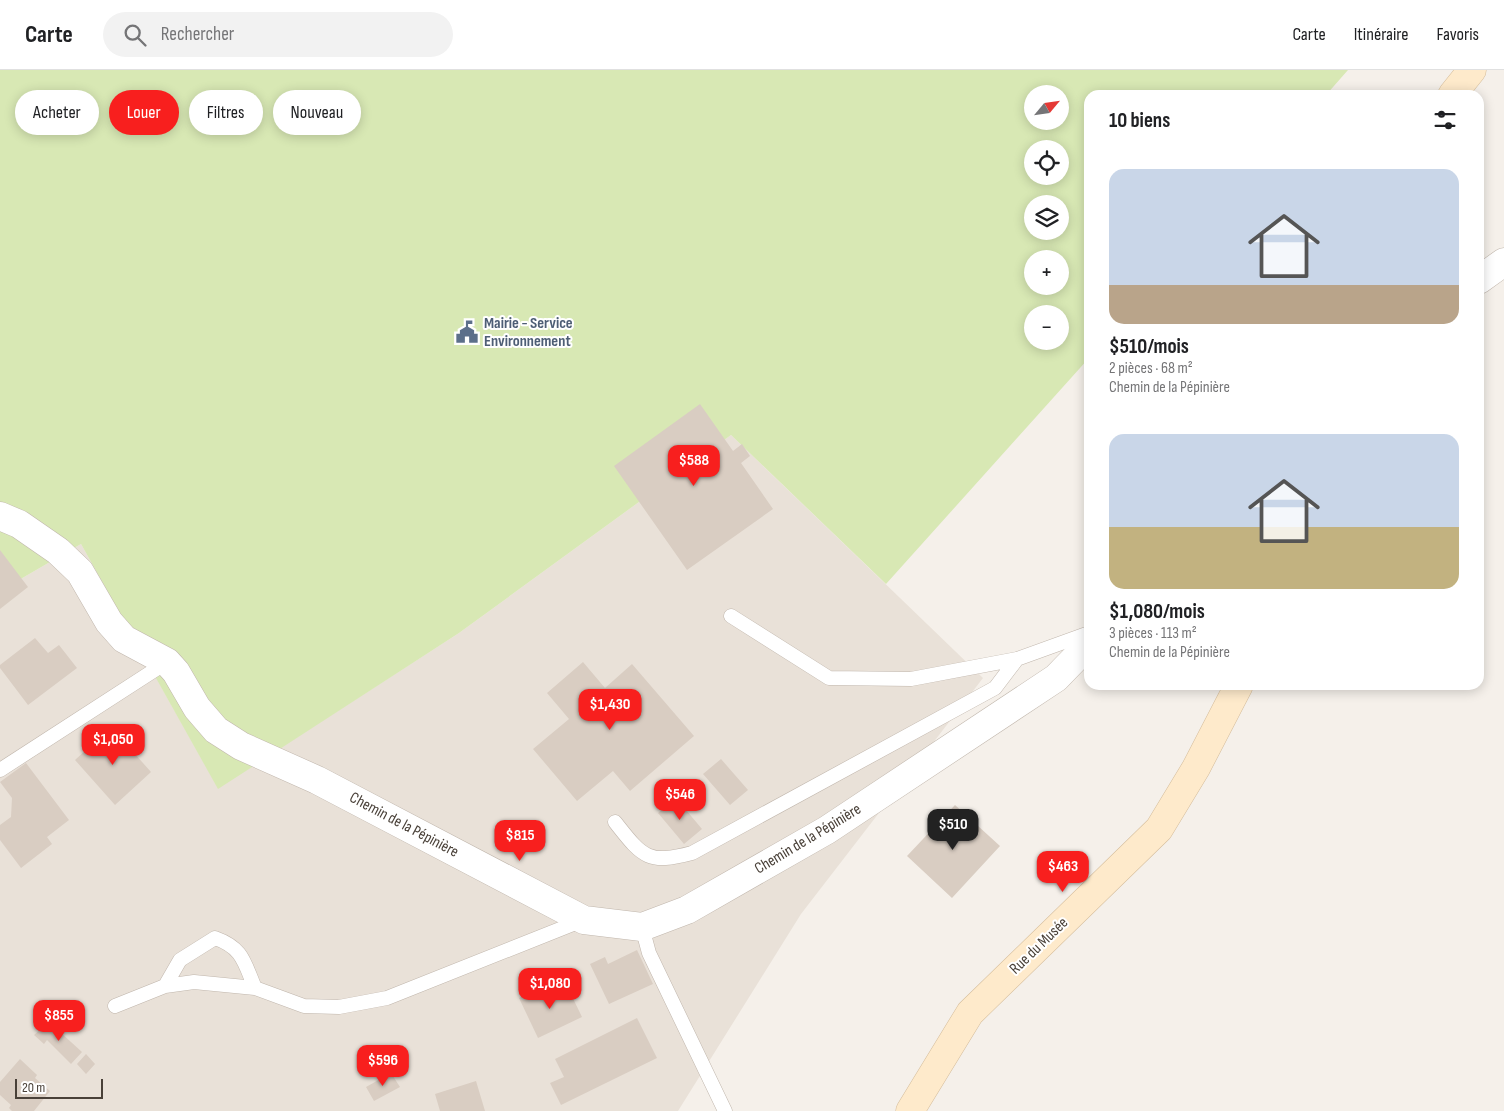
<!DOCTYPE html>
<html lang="fr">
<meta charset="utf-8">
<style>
:root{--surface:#fff;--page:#f2f2f2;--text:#202124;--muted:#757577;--line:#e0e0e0;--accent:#f81f1e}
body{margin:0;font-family:"Sofia Sans Condensed",sans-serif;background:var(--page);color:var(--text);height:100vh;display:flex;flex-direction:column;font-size:19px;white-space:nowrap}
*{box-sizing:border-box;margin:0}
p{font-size:16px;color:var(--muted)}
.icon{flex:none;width:28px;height:28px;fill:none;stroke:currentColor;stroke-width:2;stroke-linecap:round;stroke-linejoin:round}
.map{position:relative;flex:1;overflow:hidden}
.side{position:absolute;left:1084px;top:20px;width:400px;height:600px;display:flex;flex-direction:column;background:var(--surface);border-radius:15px;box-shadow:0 2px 12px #0003}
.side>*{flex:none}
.banner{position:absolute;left:15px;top:20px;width:475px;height:45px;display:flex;gap:10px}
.needle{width:32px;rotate:61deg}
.controls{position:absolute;left:1024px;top:15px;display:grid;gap:10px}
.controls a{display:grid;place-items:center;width:45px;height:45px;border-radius:50%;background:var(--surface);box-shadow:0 2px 12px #0003;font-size:25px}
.scale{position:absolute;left:15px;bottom:12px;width:88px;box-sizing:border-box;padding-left:5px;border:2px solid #494038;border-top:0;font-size:14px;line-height:18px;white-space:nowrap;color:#494038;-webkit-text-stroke:4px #fff;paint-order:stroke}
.price{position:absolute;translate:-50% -42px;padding:0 11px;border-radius:10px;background:var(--accent);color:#fff;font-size:16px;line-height:32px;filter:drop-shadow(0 1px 2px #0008)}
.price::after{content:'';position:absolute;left:50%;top:30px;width:15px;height:11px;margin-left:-8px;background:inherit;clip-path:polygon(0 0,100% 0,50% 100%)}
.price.current{background:#222;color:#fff}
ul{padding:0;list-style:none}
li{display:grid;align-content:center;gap:10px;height:265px;padding:0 25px}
li span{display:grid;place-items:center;height:155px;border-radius:15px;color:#555}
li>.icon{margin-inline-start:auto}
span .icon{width:90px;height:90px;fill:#fffc;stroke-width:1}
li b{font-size:21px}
h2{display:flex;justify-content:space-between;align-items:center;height:60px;padding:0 25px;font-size:21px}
.tag{padding:0 18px;border-radius:22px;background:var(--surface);box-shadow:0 2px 12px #0003;font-size:18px;line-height:45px}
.tag.current{background:var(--accent);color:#fff}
header{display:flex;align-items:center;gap:30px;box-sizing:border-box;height:70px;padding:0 25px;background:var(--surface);border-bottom:1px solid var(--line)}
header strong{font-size:24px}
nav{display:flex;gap:28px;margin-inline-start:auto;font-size:18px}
.search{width:350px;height:45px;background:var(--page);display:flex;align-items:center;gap:12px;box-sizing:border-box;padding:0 18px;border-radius:28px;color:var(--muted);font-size:19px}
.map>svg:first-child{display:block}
</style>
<header>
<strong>Carte</strong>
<div class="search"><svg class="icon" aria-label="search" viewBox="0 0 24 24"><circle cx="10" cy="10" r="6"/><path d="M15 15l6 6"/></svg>Rechercher</div>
<nav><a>Carte</a><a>Itinéraire</a><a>Favoris</a></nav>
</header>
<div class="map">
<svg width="1504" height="1041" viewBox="0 0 1504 1041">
<rect width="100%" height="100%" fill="#f5f0ea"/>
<path fill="#e9e1d8" d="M731 365 983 608 801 844 678 1041H0V521L81 474 218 718 459 563Z"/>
<path fill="#d8e8b4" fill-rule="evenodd" d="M0 0H1348L1326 25H1089V288L886 514 731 365 459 563 218 719 81 474 0 521ZM1032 24H1060V51H1032ZM1032 79H1060V106H1032ZM1032 134H1060V161H1032ZM1032 189H1060V216H1032ZM1032 244H1060V271H1032Z"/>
<path fill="#d9cdc2" d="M700 334 733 381 742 374 750 386 741 393 773 439 687 500 614 396Z
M0 480 28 517 0 539Z
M35 568 48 583 59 575 77 598 28 635 0 598V595Z
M583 592 605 618 632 594 694 666 630 721 613 701 577 731 533 679 569 649 547 623Z
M111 657 151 702 115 735 75 690Z
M721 689 748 720 730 735 703 704Z
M26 693 69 750 47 767 52 774 21 798 0 770V755L11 747 12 728 0 712Z
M676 728 702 759 684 774 658 743Z
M955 735 1000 776 952 828 907 786Z
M637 880 653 914 609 934 590 894 605 887 608 894Z
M566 914 582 947 538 968 519 928 533 921 536 927Z
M637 948 657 988 561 1035 550 1013 564 1007 555 989Z
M49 952 82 982 71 994 47 970 44 974 34 965Z
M86 984 95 994 86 1004 77 994Z
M20 989 37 1005 35 1008 50 1021 34 1041H12L9 1038 11 1035 0 1025V1012Z
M391 1003 400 1017 374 1031 366 1017Z
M476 1011 485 1041H440L435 1024Z"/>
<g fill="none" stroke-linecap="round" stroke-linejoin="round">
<defs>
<path id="service" d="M731 546 829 608 911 609 1017 589 1089 563
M0 700 167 592
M615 752C642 786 647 795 692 783L995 618 1017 589
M642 857 649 883 725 1041
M165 916 180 890 215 868C243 878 244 892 255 918
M115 936 165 916 194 912 255 918 304 936 339 937 387 928 583 850"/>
<path id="minor" d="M0 446 19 454 58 481 80 502 109 552 124 569 167 592 176 602 197 638 216 660 241 676 317 710 584 850 642 857 687 840 827 760 1056 608 1089 574"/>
<path id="tertiary" d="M1479 210 1504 192"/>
<path id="secondary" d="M1452 25 1472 0
M910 1041 970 943 1159 759 1196 698 1239 615"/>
</defs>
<use href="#service" stroke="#c0b6ac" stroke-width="15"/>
<use href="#minor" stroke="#c0b6ac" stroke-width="29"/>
<use href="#tertiary" stroke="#c0b6ac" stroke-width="29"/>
<use href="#secondary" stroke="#d4bc9a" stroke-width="29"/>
<use href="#service" stroke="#fff" stroke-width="14"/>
<use href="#minor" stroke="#fff" stroke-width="28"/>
<use href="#tertiary" stroke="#fff" stroke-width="28"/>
<use href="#secondary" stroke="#feeacb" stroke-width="28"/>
</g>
<defs>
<symbol id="civic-bare" viewBox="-9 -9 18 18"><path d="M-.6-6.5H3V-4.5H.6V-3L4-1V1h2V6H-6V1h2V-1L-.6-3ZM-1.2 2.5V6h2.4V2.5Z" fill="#5c6f8a" stroke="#fff" stroke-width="2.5" paint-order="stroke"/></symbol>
</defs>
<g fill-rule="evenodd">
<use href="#civic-bare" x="451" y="246" width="32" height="32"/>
</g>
<g text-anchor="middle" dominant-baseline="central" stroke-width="4" stroke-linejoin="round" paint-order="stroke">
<g font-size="16" font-weight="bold" fill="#4e5e75" stroke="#fff" text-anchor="start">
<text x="484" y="253">Mairie - Service<tspan x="484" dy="18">Environnement</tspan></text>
</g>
<g font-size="16" fill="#494038" stroke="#fff">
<text transform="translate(404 755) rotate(28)">Chemin de la Pépinière</text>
<text transform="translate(808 769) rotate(-31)">Chemin de la Pépinière</text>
<text transform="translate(1039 876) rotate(-44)">Rue du Musée</text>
</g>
</g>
</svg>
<div class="controls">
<a><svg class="needle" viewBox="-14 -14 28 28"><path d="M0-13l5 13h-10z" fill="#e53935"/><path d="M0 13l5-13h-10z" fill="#757577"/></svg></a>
<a><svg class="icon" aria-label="locate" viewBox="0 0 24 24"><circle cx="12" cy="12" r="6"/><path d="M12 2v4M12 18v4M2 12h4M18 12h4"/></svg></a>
<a><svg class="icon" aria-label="layers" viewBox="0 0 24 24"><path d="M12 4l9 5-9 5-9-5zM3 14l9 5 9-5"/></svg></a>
<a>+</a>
<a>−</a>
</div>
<div class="scale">20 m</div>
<b class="price" style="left:694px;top:417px">$588</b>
<b class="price" style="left:610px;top:661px">$1,430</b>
<b class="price" style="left:113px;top:696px">$1,050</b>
<b class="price" style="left:680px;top:751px">$546</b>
<b class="price current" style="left:953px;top:781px">$510</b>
<b class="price" style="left:520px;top:792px">$815</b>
<b class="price" style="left:1063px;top:823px">$463</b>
<b class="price" style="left:550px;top:940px">$1,080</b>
<b class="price" style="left:59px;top:972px">$855</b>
<b class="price" style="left:383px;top:1017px">$596</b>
<div class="banner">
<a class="tag">Acheter</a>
<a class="tag current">Louer</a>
<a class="tag">Filtres</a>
<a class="tag">Nouveau</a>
</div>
<section class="side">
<h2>10 biens<svg class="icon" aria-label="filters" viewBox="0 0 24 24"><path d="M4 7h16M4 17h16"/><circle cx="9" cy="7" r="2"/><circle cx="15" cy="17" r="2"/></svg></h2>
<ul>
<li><span style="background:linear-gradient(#c9d6e8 75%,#b9a48a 0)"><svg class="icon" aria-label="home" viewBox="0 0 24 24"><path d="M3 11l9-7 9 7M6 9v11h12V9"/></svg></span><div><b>$510/mois</b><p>2 pièces · 68 m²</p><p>Chemin de la Pépinière</p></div></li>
<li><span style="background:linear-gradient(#c9d6e8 60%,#c2b280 0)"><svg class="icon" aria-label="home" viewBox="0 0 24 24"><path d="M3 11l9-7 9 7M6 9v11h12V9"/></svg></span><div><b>$1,080/mois</b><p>3 pièces · 113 m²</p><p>Chemin de la Pépinière</p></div></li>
</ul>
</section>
</div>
